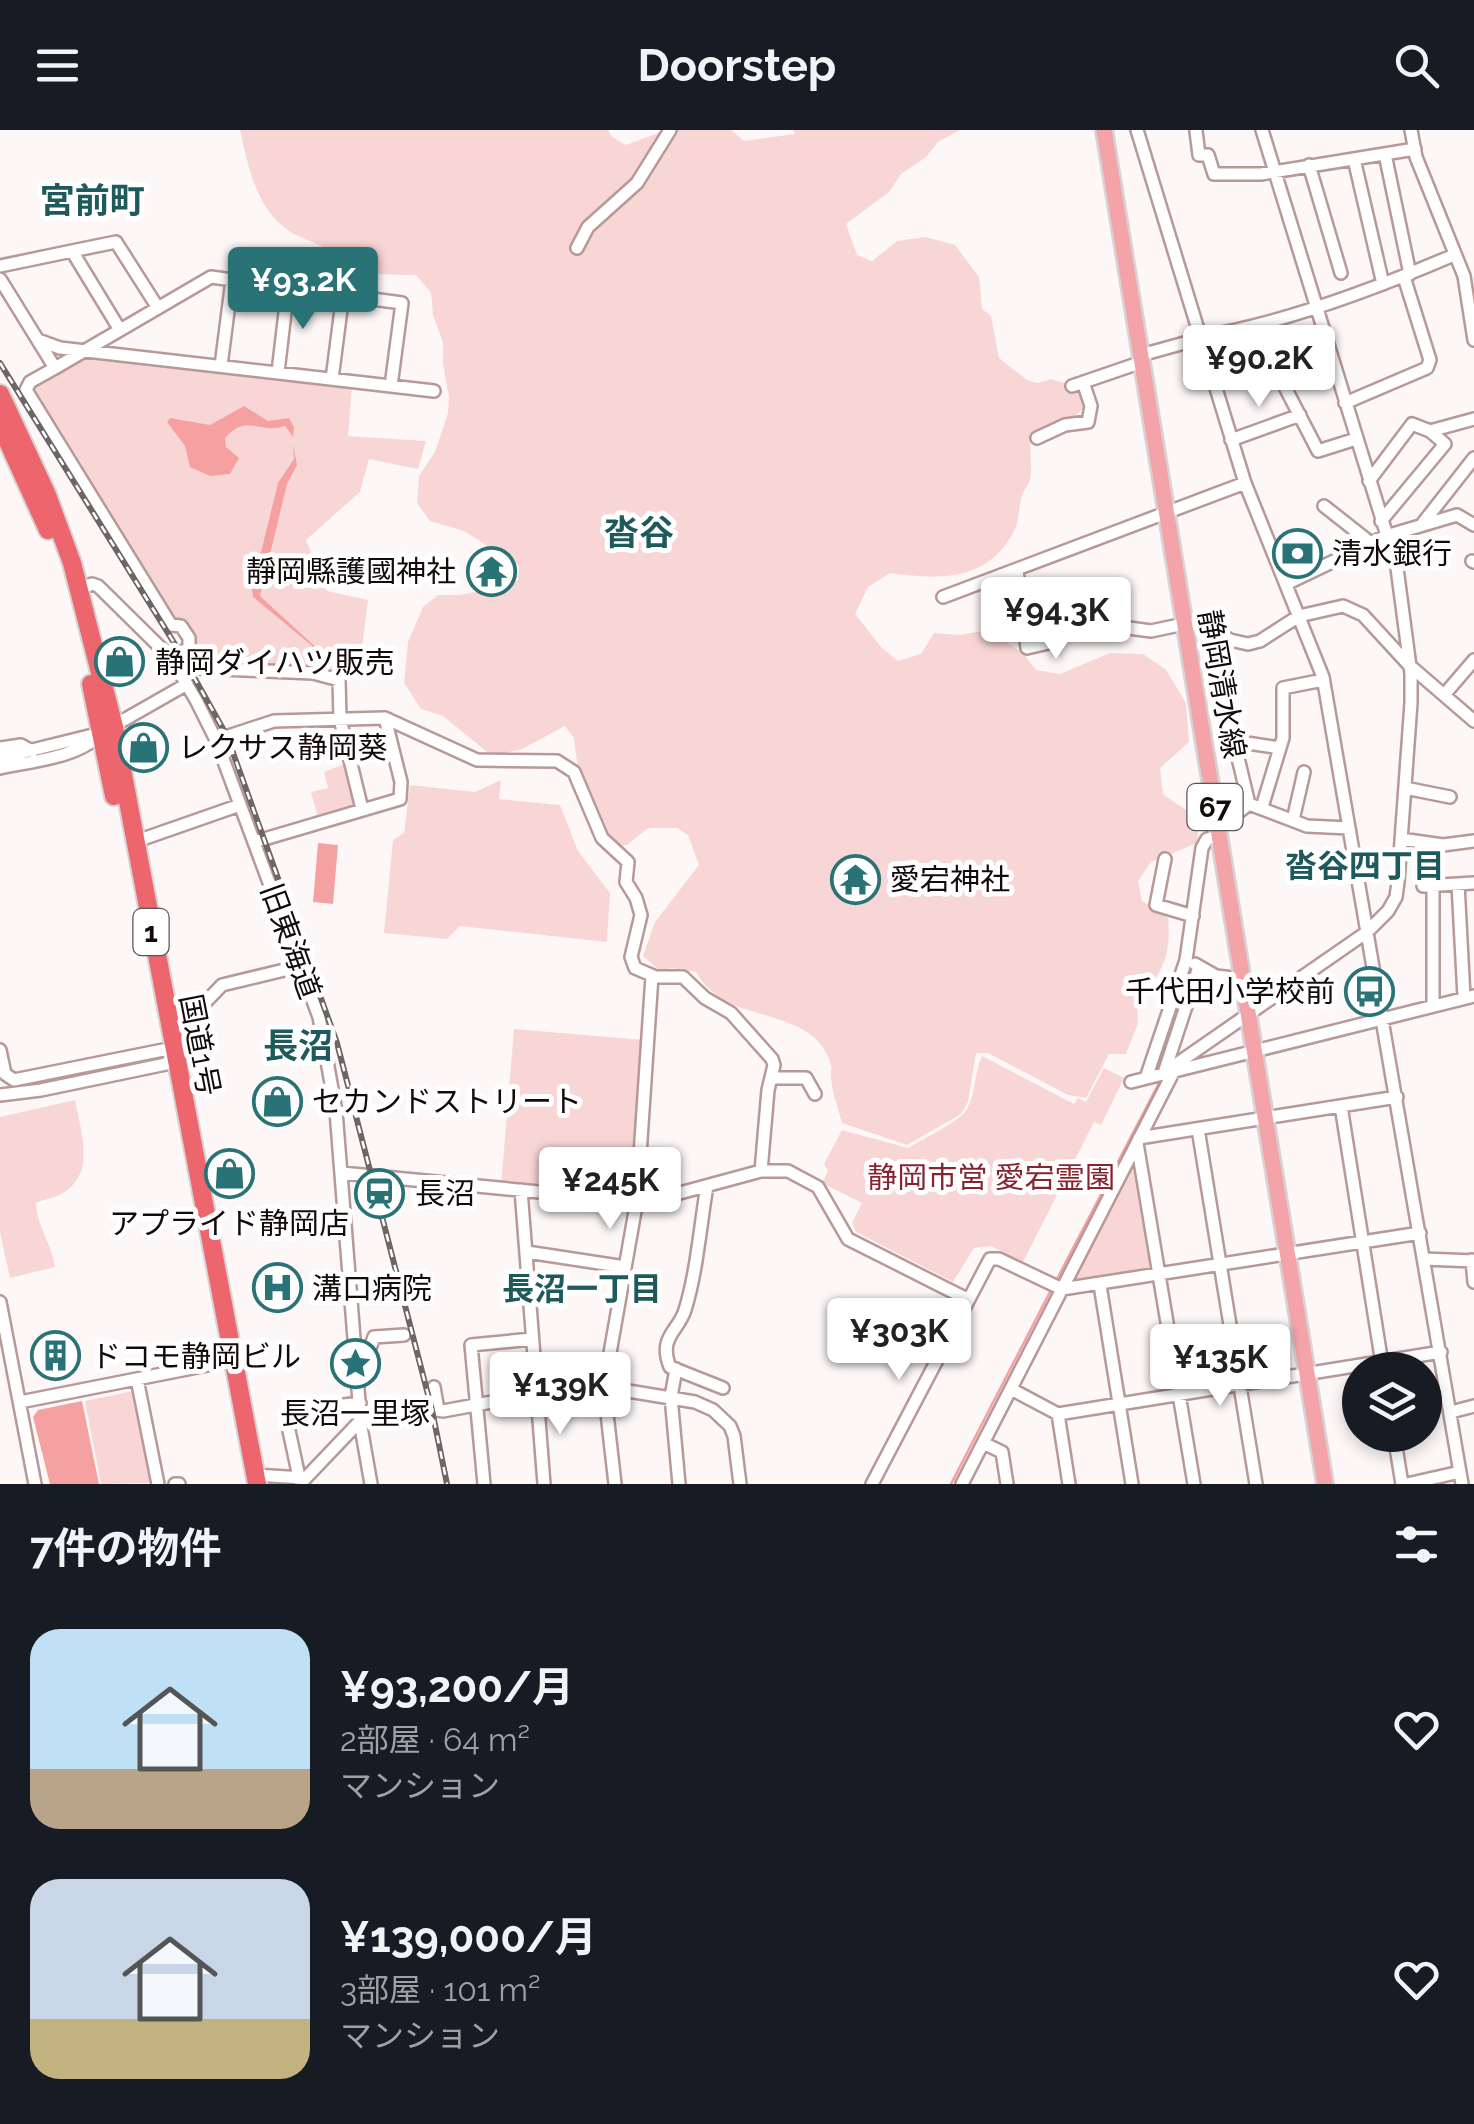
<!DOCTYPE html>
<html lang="ja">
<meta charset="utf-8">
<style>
:root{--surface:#171b24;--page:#242831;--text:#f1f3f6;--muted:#9ea1a6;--accent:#297376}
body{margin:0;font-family:Raleway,"Noto Sans JP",sans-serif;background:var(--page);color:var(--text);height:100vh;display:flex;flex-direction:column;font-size:38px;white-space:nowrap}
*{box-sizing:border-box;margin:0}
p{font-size:32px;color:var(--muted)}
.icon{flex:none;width:55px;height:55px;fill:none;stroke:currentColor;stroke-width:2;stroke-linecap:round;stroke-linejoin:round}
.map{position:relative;height:1354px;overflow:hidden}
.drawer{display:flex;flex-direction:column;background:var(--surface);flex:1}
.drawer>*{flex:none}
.tools{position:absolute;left:1342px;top:1222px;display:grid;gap:20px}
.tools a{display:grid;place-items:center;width:100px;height:100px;border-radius:50%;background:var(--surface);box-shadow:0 5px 15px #0003;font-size:50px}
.price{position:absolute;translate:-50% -85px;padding:0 22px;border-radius:10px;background:#fff;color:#222;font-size:32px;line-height:65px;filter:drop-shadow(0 2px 5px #0008)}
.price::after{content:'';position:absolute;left:50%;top:60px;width:30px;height:22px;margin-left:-15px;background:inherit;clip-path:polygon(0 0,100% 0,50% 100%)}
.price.active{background:var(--accent);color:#fff}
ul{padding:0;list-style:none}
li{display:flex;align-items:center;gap:30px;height:250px;padding:0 30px}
li span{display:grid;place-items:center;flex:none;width:280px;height:200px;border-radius:30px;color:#555}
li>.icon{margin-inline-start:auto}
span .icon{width:120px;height:120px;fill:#fffc;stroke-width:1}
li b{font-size:42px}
h2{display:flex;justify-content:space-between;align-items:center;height:120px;padding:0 30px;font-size:42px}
header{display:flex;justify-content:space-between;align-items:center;height:130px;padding:0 30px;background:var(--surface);font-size:45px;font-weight:700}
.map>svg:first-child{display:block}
</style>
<header><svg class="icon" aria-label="menu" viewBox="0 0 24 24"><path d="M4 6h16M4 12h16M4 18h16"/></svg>Doorstep<svg class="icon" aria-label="search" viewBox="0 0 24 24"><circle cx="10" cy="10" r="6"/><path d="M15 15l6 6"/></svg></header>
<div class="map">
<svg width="1474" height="1354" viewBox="0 0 1474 1354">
<rect width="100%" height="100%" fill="#fef7f7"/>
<path fill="#f9d6d6" d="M240 0H608L612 7 626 15 666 0H731L744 11 795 4 793 0H960L938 12 926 27 901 44 889 62 846 94 857 125 872 131 897 111 926 107 955 115 979 147 982 179 991 186 999 228 1027 250 1038 253 1051 249 1078 257 1083 279 1067 293 1032 302C1028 318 1033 336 1030 349 1029 354 1025 358 1023 363 1018 375 1020 390 1014 401 988 452 939 450 890 443L868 457 855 484 882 518 898 531 921 524 934 503 959 505 988 500 1023 523 1036 540 1060 544 1110 523 1143 524 1166 540 1186 573 1189 612 1160 638 1163 664C1184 681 1202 682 1197 713L1151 732 1138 751 1142 771 1168 788C1172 829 1160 843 1137 875L1138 893 1126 924H1109L1086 968 1068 965 988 923H976L968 972 961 984 907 1015 842 993C838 978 832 962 831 947 830 940 833 939 830 932 812 874 725 897 696 842L672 838 660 841 643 826 655 792 699 735 688 705 677 698H648L627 715 609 717 580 656 574 608 565 596 522 619 492 626 443 586 421 579 404 553 408 512 423 477 438 465H460L506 456 518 450 519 436 464 401 430 391 417 373 419 346 435 322 448 283 449 267 443 234V212L433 185 431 163 416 145C392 145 360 145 339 132 332 127 328 120 321 116 312 111 301 108 292 103 256 80 249 39 240 0Z
M89 224 352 255 348 306 426 311 418 339 369 329 360 362 306 410 327 461 368 470 362 518 328 542 200 532 31 257Z
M347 633 358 676 321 689 318 687 311 662 328 658 324 642Z
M501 650 499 669 560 675 578 721 610 763 607 812 460 796 447 809 384 803 393 710 404 703 410 655 475 662Z
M514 899 644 910 630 1066 501 1055Z
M982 926 1074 974 1078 968 1086 972 1104 938 1124 948 1101 995 1094 992 1023 1132 991 1116 974 1118 953 1152 856 1102 852 1093 862 1073 822 1053 828 1041 824 1034 842 1000 908 1018C921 1010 961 991 967 979 976 963 974 943 982 926Z
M75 970C80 999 96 1040 66 1061 59 1067 45 1069 36 1073 37 1097 52 1114 55 1137L10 1148 0 1102V987Z
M1134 1035H1137L1155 1142 1078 1154 1074 1150Z
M133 1261 151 1353 101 1354 85 1271Z"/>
<path fill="#f6a1a1" d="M244 276 268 291 289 288 294 297 293 307 285 296C258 305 248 282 225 308L226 317 239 328 230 344 210 346 190 337 185 316 167 292 170 288 210 295Z
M293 314 297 335 287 354 260 466 334 534 253 467 252 459 278 353 294 329Z
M318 713 338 715 333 774 313 772Z
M82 1271 99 1354H50L33 1287 38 1280Z"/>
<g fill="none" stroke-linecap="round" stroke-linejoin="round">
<path stroke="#f6a1a1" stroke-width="2.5" d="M1056 1151 1159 953
M951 1354 1052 1158"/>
<defs>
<path id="minor" d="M1137 0 1245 353 1323 547 1462 1354
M1411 0 1416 27 1464 146 1474 210
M1196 1 1199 25H1208L1214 44H1261L1415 19
M1385 24 1410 144
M1354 29 1383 154
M1309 35 1341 143
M577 118 588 97 637 53 670 0
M72 121 116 112 158 178
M0 136 72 121 120 200
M0 149 55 238 211 147 402 173 391 256
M1260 194 1273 234 1318 321 1356 309
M1198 207C1280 195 1377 158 1454 125
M38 210 60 218 434 261
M1141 225 1199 209
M221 236 232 150
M55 238 30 252 26 260 171 495 181 496 189 508V518L171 528
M278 242 288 157
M332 249 343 164
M1072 256 1142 232
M1345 273 1427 238 1430 230 1404 147
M1037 308 1065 295 1088 292 1091 276 1083 252
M1231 310 1300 285
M1369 351 1412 294 1430 301
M1324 376 1371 413
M1381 391 1445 314 1430 301 1474 289
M1423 393 1474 328
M1472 431 1474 432
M1017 440 1027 518 1053 512 1057 503 1114 496 1151 501 1184 494 1206 495 1230 510 1248 514 1260 511 1299 486 1343 476 1363 485 1409 535 1474 591
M1286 454 1386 406 1457 385 1474 395
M79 459 92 454 98 456 171 528 196 570 216 610 319 887 336 981 361 1297 371 1354
M943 467 1245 353
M186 521 197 538 313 543 339 550 340 589 362 679
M1444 565 1474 530
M216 610 274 591 385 588 477 630 557 631 574 642 602 708 628 732 626 752 636 768 641 785 631 827 635 838 656 847H683L705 868 731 883 772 929 774 935 768 960 761 1041
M0 618 21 615 32 621
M0 628 101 603
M0 638C31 631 79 628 101 603L187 554
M1405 658 1450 667
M1249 674 1234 611 1280 618
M1262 677 1283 608V558L1323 550
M1293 690 1304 642
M1219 698 1249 674 1307 696 1349 698
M1401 709 1443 715 1474 711
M134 712 240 675
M254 712 400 669 401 652 385 588
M1165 729 1156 775 1193 786
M1458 754 1464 867
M1423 756 1474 753
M1195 834 1216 846 1242 849
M1433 875V756
M166 885 199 879 222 855 301 836
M0 920 5 944 14 950 163 920 174 925
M1164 943 1199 837
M772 948H806L815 964
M1146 948 1186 830 1202 718 1207 709 1220 706
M1131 952 1474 866
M0 965 41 960 166 934 174 925
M1341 976 1383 1240
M1198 999 1256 1354
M1139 1008 1397 967
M1137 1013 1194 1354
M342 1043 623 1070 665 1067 761 1041H788L818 1057 848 1109 967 1169
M707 1056C700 1097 697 1141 685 1180 678 1202 658 1207 670 1237L723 1258
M521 1060 544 1354
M527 1122 625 1137
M1424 1129 1474 1131
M1472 1130 1474 1152
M1100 1155 1132 1354
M0 1172 35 1354
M356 1232 366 1229 374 1207 404 1205
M676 1239 671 1267 679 1354
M137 1249 158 1354
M434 1257 438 1280 443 1281 535 1264 604 1257 695 1272 713 1280 730 1296 734 1306 740 1354
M1011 1259 1058 1284 1441 1222
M20 1272 233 1230
M303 1280 360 1273
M1451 1282 1474 1276
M1058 1284 1069 1354
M361 1292 438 1280
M288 1296 299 1347
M1394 1305 1402 1354
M983 1313 1002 1322 1007 1354
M255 1345 303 1348
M175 1354H179
M300 1354 361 1290
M484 1354 471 1215 532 1209
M615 1354 604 1257 637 1070 652 846
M872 1354 990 1129H999L1062 1159 1420 1103
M962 1354 1178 933 1367 802 1388 781 1396 767 1398 752 1411 573V544L1397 438 1262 0
M1407 1354 1460 1342"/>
<path id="major" d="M1104 0 1325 1354"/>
<path id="highway" d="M0 264 47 365 72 433 114 597 257 1354
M0 294 48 400
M91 554 114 666"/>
</defs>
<use href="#minor" stroke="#b79998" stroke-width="16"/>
<use href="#major" stroke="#d5d3d3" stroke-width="20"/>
<use href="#highway" stroke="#d5d3d3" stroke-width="22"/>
<use href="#minor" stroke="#fff" stroke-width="11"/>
<use href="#major" stroke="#f4a3a8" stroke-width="15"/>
<use href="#highway" stroke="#ed666e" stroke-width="18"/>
<defs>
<path id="rail" d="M0 233 181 524 227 606 337 913 432 1280 447 1354"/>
</defs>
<use href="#rail" stroke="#6e6565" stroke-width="6"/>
<use href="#rail" stroke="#fff" stroke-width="2.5" stroke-dasharray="8" stroke-linecap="butt"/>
</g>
<defs>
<symbol id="bank-ring" viewBox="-11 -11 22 22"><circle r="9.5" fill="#fff" stroke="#297376" stroke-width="1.5"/><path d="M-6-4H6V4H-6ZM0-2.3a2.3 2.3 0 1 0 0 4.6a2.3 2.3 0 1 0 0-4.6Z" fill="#297376"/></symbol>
<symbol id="temple-ring" viewBox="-11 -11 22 22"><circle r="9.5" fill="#fff" stroke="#297376" stroke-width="1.5"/><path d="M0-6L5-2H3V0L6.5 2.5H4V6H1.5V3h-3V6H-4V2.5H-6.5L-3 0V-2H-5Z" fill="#297376"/></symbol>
<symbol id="shop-ring" viewBox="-11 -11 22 22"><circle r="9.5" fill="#fff" stroke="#297376" stroke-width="1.5"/><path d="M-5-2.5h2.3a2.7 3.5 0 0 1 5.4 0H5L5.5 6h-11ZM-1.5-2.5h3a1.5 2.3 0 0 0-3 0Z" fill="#297376"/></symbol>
<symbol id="bus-ring" viewBox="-11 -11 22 22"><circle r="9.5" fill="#fff" stroke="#297376" stroke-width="1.5"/><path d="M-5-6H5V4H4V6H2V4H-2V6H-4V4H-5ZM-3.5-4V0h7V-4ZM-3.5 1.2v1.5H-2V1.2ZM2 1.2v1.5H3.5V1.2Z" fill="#297376"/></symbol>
<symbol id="station-ring" viewBox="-11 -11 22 22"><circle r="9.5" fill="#fff" stroke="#297376" stroke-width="1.5"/><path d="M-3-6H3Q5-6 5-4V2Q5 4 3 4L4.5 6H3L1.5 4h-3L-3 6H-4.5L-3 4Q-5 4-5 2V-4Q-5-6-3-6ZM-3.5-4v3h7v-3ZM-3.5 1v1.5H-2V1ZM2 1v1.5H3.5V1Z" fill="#297376"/></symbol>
<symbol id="hospital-ring" viewBox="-11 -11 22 22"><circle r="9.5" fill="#fff" stroke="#297376" stroke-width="1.5"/><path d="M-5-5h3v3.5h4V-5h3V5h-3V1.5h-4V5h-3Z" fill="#297376"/></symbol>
<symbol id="building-ring" viewBox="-11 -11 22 22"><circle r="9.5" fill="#fff" stroke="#297376" stroke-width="1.5"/><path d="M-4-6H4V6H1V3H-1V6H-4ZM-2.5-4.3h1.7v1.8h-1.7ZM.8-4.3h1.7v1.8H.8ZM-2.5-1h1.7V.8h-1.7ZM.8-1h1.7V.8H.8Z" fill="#297376"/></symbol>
<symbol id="sight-ring" viewBox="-11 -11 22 22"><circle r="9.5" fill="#fff" stroke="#297376" stroke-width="1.5"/><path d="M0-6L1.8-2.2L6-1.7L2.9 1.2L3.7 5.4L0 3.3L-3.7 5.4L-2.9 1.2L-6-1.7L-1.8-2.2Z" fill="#297376"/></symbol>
</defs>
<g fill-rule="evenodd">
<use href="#bank-ring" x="1270" y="396" width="55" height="55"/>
<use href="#temple-ring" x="464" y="414" width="55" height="55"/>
<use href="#shop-ring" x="92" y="504" width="55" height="55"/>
<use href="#shop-ring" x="116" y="590" width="55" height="55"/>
<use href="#temple-ring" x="828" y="722" width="55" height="55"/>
<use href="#bus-ring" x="1342" y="834" width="55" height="55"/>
<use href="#shop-ring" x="250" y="944" width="55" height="55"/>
<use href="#shop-ring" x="202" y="1016" width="55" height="55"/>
<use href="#station-ring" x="352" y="1036" width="55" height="55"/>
<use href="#hospital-ring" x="250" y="1130" width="55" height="55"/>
<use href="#building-ring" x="28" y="1198" width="55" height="55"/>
<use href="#sight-ring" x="328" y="1206" width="55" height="55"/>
</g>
<g text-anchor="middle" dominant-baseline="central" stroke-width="10" stroke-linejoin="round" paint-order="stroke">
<g fill="#fff" stroke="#5a5454" stroke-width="2.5">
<rect x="1187.5" y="654" width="55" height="46" rx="8"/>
<rect x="133.5" y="779" width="35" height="46" rx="8"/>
</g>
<g font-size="28" font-weight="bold" fill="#140a0a">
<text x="1215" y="677">67</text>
<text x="151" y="802">1</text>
</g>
<g font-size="30" fill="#140a0a" stroke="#fff" text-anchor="start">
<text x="1332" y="423">清水銀行</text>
<text x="456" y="441" text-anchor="end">靜岡縣護國神社</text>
<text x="155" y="532">静岡ダイハツ販売</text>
<text x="178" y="617">レクサス静岡葵</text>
<text x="890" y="749">愛宕神社</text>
<text x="1335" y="861" text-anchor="end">千代田小学校前</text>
<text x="312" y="971">セカンドストリート</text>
<text x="415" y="1063">長沼</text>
<text x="229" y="1093" text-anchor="middle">アプライド静岡店</text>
<text x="312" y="1158">溝口病院</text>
<text x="91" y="1226">ドコモ静岡ビル</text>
<text x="355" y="1283" text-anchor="middle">長沼一里塚</text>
</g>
<g font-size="30" fill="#140a0a" stroke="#fff">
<text transform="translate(1222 554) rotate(80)">静岡清水線</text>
<text transform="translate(291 811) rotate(70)">旧東海道</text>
<text transform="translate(200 915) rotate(79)">国道1号</text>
</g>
<g font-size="30" fill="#86242f" stroke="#fff">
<text x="991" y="1047">静岡市営 愛宕霊園</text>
</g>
<g font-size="32" font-weight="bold" fill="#1e595b" stroke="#fff">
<text x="1365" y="735">沓谷四丁目</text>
<text x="582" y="1158">長沼一丁目</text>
</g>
<g font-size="35" font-weight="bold" fill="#1e595b" stroke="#fff">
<text x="92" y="70">宮前町</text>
<text x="639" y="402">沓谷</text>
<text x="298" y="915">長沼</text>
</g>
</g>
</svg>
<div class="tools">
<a><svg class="icon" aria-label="layers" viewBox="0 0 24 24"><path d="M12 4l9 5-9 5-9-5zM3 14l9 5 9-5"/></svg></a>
</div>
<b class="price active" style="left:303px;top:202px">¥93.2K</b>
<b class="price" style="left:1259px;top:280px">¥90.2K</b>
<b class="price" style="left:1056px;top:532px">¥94.3K</b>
<b class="price" style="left:610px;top:1102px">¥245K</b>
<b class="price" style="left:899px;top:1253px">¥303K</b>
<b class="price" style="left:1220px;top:1279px">¥135K</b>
<b class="price" style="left:560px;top:1307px">¥139K</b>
</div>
<section class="drawer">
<h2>7件の物件<svg class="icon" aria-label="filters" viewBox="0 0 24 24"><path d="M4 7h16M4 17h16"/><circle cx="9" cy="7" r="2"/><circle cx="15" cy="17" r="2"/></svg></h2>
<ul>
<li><span style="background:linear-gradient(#bfe0f5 70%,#b9a48a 0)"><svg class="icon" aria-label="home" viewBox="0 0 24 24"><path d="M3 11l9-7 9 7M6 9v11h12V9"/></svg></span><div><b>¥93,200/月</b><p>2部屋 · 64 m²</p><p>マンション</p></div><svg class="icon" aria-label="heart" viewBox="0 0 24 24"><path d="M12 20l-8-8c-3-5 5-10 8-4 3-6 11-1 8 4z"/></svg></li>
<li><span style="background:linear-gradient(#c9d6e8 70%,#c2b280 0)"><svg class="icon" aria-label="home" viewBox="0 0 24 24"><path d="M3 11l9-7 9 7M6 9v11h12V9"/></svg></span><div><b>¥139,000/月</b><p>3部屋 · 101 m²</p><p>マンション</p></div><svg class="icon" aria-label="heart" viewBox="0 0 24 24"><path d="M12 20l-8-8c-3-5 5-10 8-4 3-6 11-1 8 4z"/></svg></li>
</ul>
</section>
